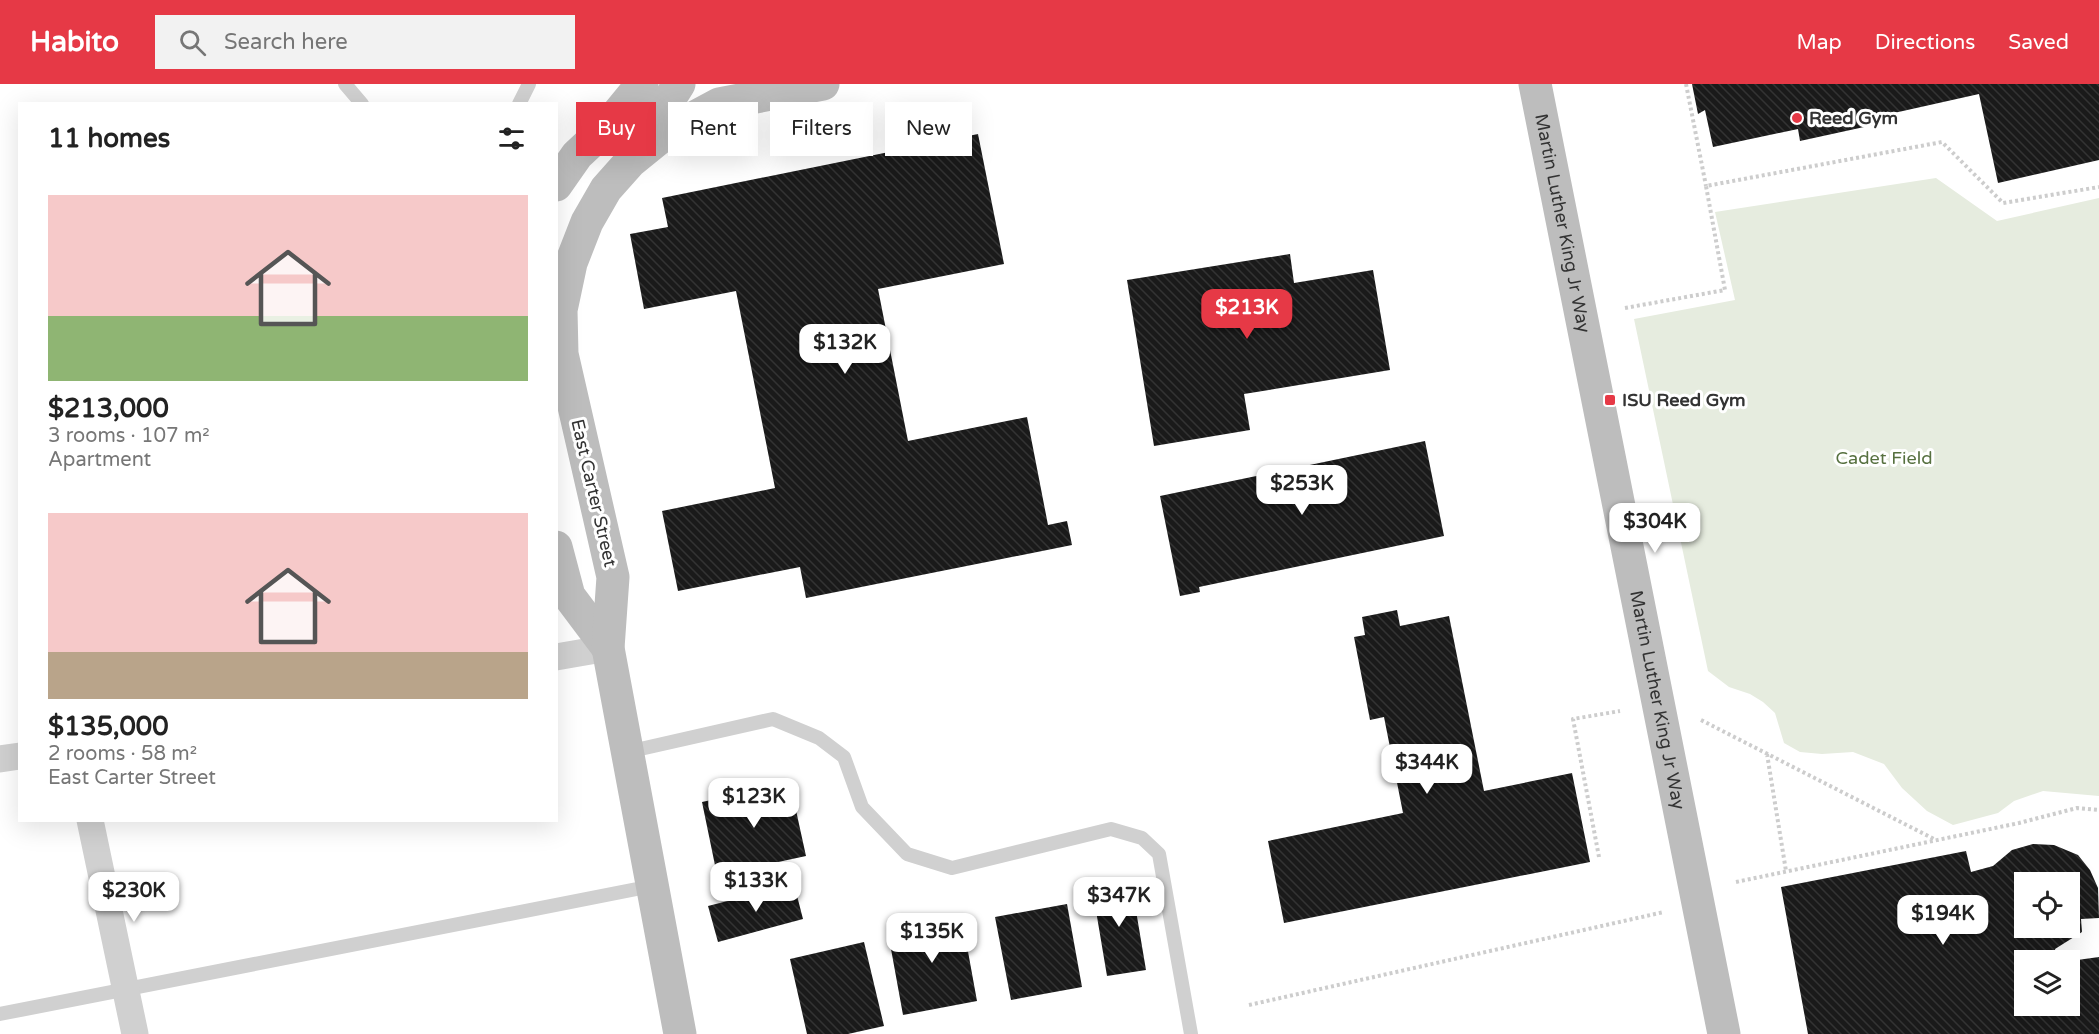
<!DOCTYPE html>
<meta charset="utf-8">
<style>
:root{--surface:#fff;--page:#f2f2f2;--text:#222;--muted:#767676;--accent:#e63946}
body{margin:0;font-family:"Varela Round",sans-serif;background:var(--page);color:var(--text);height:100vh;display:flex;flex-direction:column;font-size:22px;white-space:nowrap}
*{box-sizing:border-box;margin:0}
p{font-size:20px;color:var(--muted)}
.icon{flex:none;width:33px;height:33px;fill:none;stroke:currentColor;stroke-width:2;stroke-linecap:round;stroke-linejoin:round}
.map{position:relative;flex:1;overflow:hidden}
.sheet{position:absolute;left:18px;top:18px;width:540px;height:720px;display:flex;flex-direction:column;background:var(--surface);border-radius:0px;box-shadow:0 6px 24px #0002}
.sheet>*{flex:none}
.hud{position:absolute;left:576px;top:18px;width:570px;height:54px;display:flex;gap:12px}
.controls{position:absolute;left:2014px;top:788px;display:grid;gap:12px}
.controls a{display:grid;place-items:center;width:66px;height:66px;border-radius:0px;background:var(--surface);box-shadow:0 6px 24px #0002;font-size:30px}
.price{position:absolute;translate:-50% -51px;padding:0 14px;border-radius:12px;background:#fff;color:#222;font-size:20px;line-height:39px;filter:drop-shadow(0 2px 3px #0008)}
.price::after{content:'';position:absolute;left:50%;top:36px;width:18px;height:14px;margin-left:-9px;background:inherit;clip-path:polygon(0 0,100% 0,50% 100%)}
.price.selected{background:var(--accent);color:#fff}
ul{padding:0;list-style:none}
li{display:grid;align-content:center;gap:12px;height:318px;padding:0 30px}
li span{display:grid;place-items:center;height:186px;border-radius:0px;color:#555}
li>.icon{margin-inline-start:auto}
span .icon{width:108px;height:108px;fill:#fffc;stroke-width:1}
li b{font-size:26px}
h2{display:flex;justify-content:space-between;align-items:center;height:72px;padding:0 30px;font-size:26px}
.chip{padding:0 21px;border-radius:0px;background:var(--surface);box-shadow:0 6px 24px #0002;font-size:21px;line-height:54px}
.chip.selected{background:var(--accent);color:#fff}
header{display:flex;align-items:center;gap:36px;box-sizing:border-box;height:84px;padding:0 30px;background:var(--accent);color:#fff}
header strong{font-size:28px}
nav{display:flex;gap:33px;margin-inline-start:auto;font-size:21px}
.search{width:420px;height:54px;background:var(--page);display:flex;align-items:center;gap:15px;box-sizing:border-box;padding:0 21px;border-radius:0px;color:var(--muted);font-size:22px}
.map>svg:first-child{display:block}
</style>
<header>
<strong>Habito</strong>
<div class="search"><svg class="icon" aria-label="search" viewBox="0 0 24 24"><circle cx="10" cy="10" r="6"/><path d="M15 15l6 6"/></svg>Search here</div>
<nav><a>Map</a><a>Directions</a><a>Saved</a></nav>
</header>
<div class="map">
<svg width="2099" height="950" viewBox="0 0 2099 950">
<defs>
<pattern id="building-back-hatch" width="6" height="6" patternUnits="userSpaceOnUse" patternTransform="scale(1.5)"><rect width="6" height="6" fill="#1a1a1a"/><path d="M-1 5l2 2M0 0l6 6M5-1l2 2" fill="none" stroke="#333"/></pattern>
</defs>
<rect width="100%" height="100%" fill="#fff"/>
<path fill="#e6ecdf" d="M1936 94 1997 137 2099 114V712L2043 707 2014 717 1998 729 1953 741 1927 727 1902 704 1884 680 1853 668 1822 670 1800 668 1784 659 1775 629 1763 618 1750 610 1729 603 1708 587 1634 235 1735 216 1715 128Z"/>
<path fill="url(#building-back-hatch)" fill-rule="evenodd" d="M1692 0H2099V76L1998 99 1979 10 1885 31 1887 38 1800 57 1798 45 1713 63 1705 26 1698 30Z
M978 50 1004 180 878 205 908 357 1027 333 1048 441 1067 437 1072 461 806 514 800 483 678 507 662 427 775 404 736 207 644 225 630 150 668 143 662 114Z
M1290 170 1294 199 1373 186 1390 286 1244 310 1250 346 1154 362 1127 196Z
M1425 357 1444 452 1199 503 1200 508 1180 512 1160 412Z
M1397 526 1400 542 1449 532 1484 707 1572 689 1590 778 1284 839 1268 757 1403 729 1384 633 1370 636 1354 553 1365 551 1362 533Z
M790 699 806 772 717 791 702 718Z
M2033 760 2054 761 2078 771 2090 786 2098 804 2099 834 2081 835 2082 848 2055 865 2057 876H2025V921H2070V889H2072L2070 877 2099 873V950H1808L1781 803 1966 767 1971 788 1993 782 2012 766ZM2025 798H2070V843H2025Z
M1131 797 1146 886 1107 892 1092 803Z
M794 800 803 835 718 858 708 822Z
M1067 820 1082 903 1011 916 995 833Z
M961 829 977 917 903 931 887 843Z
M864 858 884 942 848 950H807L790 875Z"/>
<g fill="none" stroke-linecap="round" stroke-linejoin="round">
<path stroke="#cdcdcd" stroke-width="4" stroke-dasharray="3 3" stroke-linecap="butt" d="M1686 0 1706 102
M1625 224 1725 206 1706 102 1942 58 2003 119 2099 103
M1701 636 1936 756
M1767 670 1786 787
M1599 773 1573 635 1620 627
M1736 798 2019 739 2077 724 2099 726
M1249 921 1664 828"/>
<path stroke="#d0d0d0" stroke-width="14" d="M345 0 362 20
M519 20 529 0
M627 668 773 635 819 654 844 673 862 723 907 770 952 784 1111 745 1142 754 1159 770 1191 950
M0 930 652 802"/>
<path stroke="#d0d0d0" stroke-width="27" d="M556 573 608 564
M0 675 20 672
M90 736 135 950"/>
<g stroke="#bdbdbd" stroke-width="33">
<path id="s1" d="M1535 0 1724 950"/>
<path d="M606 44 642 0"/>
<path d="M556 101 577 71 606 44 662 27 679 0"/>
<path d="M556 463 569 512 608 564"/>
<path d="M680 950 608 564 613 493 562 270 561 226 571 179 587 138 606 105 630 78 667 48 719 20 823 0"/>
</g>
</g>
<g fill="#e63946" stroke="#fff" stroke-width="2">
<circle cx="1797" cy="34" r="6"/>
<rect x="1604" y="310" width="12" height="12" rx="3"/>
</g>
<g text-anchor="middle" dominant-baseline="central" stroke-width="6" stroke-linejoin="round" paint-order="stroke">
<g font-size="18" font-weight="bold" fill="#333" stroke="#fff" text-anchor="start">
<text x="1809" y="34">Reed Gym</text>
<text x="1622" y="316">ISU Reed Gym</text>
</g>
<g font-size="18" fill="#333" stroke="#fff">
<text stroke="none"><textPath href="#s1" startOffset="142">Martin Luther King Jr Way</textPath></text>
<text transform="translate(594 409) rotate(77)">East Carter Street</text>
<text stroke="none"><textPath href="#s1" startOffset="628">Martin Luther King Jr Way</textPath></text>
</g>
<g font-size="18" fill="#56703f" stroke="#fff">
<text x="1884" y="374">Cadet Field</text>
</g>
</g>
</svg>
<div class="controls">
<a><svg class="icon" aria-label="locate" viewBox="0 0 24 24"><circle cx="12" cy="12" r="6"/><path d="M12 2v4M12 18v4M2 12h4M18 12h4"/></svg></a>
<a><svg class="icon" aria-label="layers" viewBox="0 0 24 24"><path d="M12 4l9 5-9 5-9-5zM3 14l9 5 9-5"/></svg></a>
</div>
<b class="price selected" style="left:1247px;top:256px">$213K</b>
<b class="price" style="left:845px;top:291px">$132K</b>
<b class="price" style="left:1302px;top:432px">$253K</b>
<b class="price" style="left:1655px;top:470px">$304K</b>
<b class="price" style="left:1427px;top:711px">$344K</b>
<b class="price" style="left:754px;top:745px">$123K</b>
<b class="price" style="left:756px;top:829px">$133K</b>
<b class="price" style="left:134px;top:839px">$230K</b>
<b class="price" style="left:1119px;top:844px">$347K</b>
<b class="price" style="left:1943px;top:862px">$194K</b>
<b class="price" style="left:932px;top:880px">$135K</b>
<div class="hud">
<a class="chip selected">Buy</a>
<a class="chip">Rent</a>
<a class="chip">Filters</a>
<a class="chip">New</a>
</div>
<section class="sheet">
<h2>11 homes<svg class="icon" aria-label="filters" viewBox="0 0 24 24"><path d="M4 7h16M4 17h16"/><circle cx="9" cy="7" r="2"/><circle cx="15" cy="17" r="2"/></svg></h2>
<ul>
<li><span style="background:linear-gradient(#f6c9c9 65%,#8fb573 0)"><svg class="icon" aria-label="home" viewBox="0 0 24 24"><path d="M3 11l9-7 9 7M6 9v11h12V9"/></svg></span><div><b>$213,000</b><p>3 rooms · 107 m²</p><p>Apartment</p></div></li>
<li><span style="background:linear-gradient(#f6c9c9 75%,#b9a48a 0)"><svg class="icon" aria-label="home" viewBox="0 0 24 24"><path d="M3 11l9-7 9 7M6 9v11h12V9"/></svg></span><div><b>$135,000</b><p>2 rooms · 58 m²</p><p>East Carter Street</p></div></li>
</ul>
</section>
</div>
